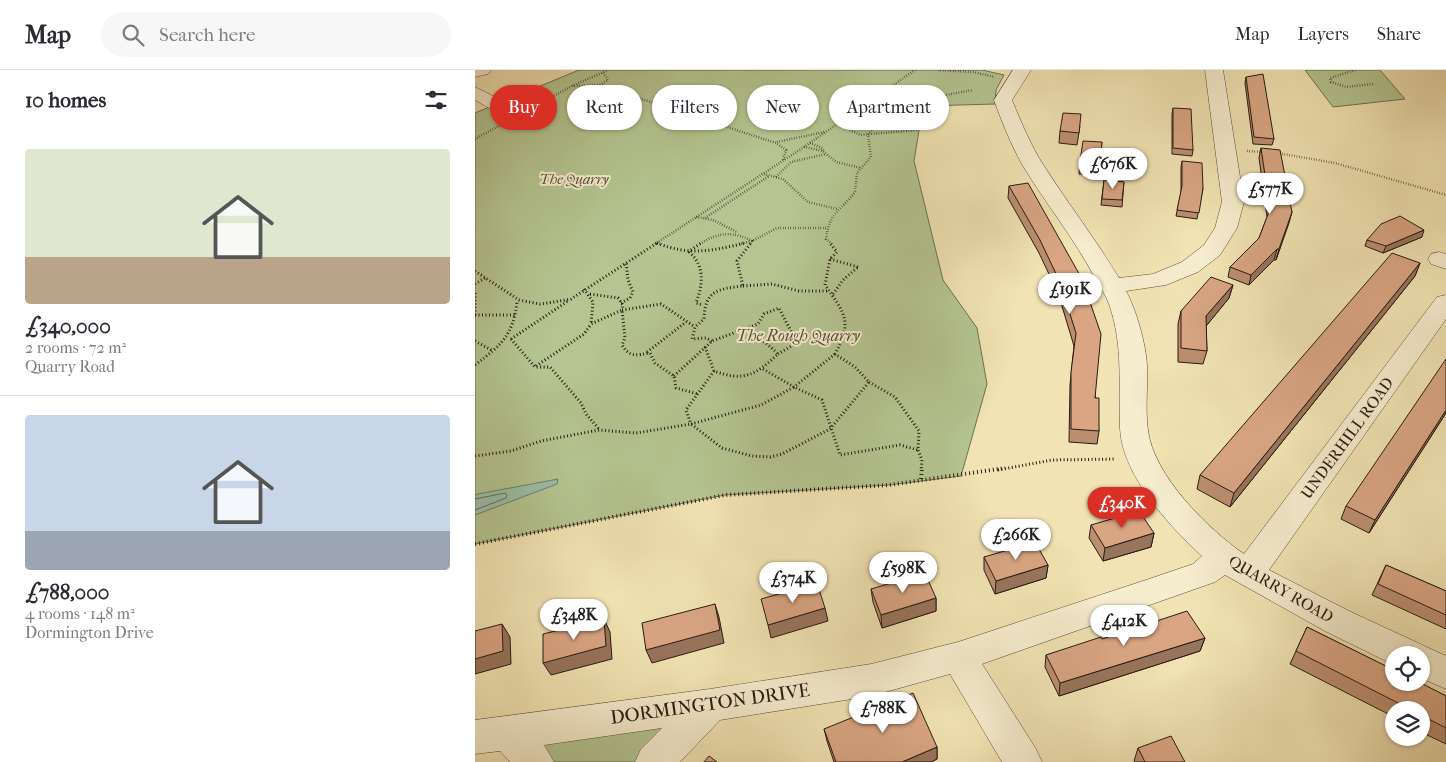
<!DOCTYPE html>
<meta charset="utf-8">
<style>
:root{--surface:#fff;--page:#f7f7f7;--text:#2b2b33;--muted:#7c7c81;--line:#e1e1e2;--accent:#d93025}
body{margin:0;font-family:"IM FELL French Canon",serif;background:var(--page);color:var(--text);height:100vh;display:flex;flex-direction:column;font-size:19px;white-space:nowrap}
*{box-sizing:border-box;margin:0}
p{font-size:16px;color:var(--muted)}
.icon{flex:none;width:28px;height:28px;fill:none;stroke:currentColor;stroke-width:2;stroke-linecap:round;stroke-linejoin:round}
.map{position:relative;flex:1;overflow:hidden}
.panel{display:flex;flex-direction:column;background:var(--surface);width:475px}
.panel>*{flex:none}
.hud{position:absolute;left:15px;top:15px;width:475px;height:45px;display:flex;gap:10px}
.tools{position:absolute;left:910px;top:576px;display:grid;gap:10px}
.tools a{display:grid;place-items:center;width:45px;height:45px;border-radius:50%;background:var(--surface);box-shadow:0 1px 4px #0004;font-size:25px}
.price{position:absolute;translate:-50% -42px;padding:0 11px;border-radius:18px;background:#fff;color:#222;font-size:16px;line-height:32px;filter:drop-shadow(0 1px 2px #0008)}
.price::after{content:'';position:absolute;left:50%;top:30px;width:15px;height:11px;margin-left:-8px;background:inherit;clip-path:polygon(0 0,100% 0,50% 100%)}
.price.active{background:var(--accent);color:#fff}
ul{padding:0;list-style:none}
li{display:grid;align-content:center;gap:10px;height:265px;padding:0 25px}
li+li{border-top:1px solid var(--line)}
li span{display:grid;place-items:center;height:155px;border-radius:5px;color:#555}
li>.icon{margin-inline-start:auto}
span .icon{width:90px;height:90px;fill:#fffc;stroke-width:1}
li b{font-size:21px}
h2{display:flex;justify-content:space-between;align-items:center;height:60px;padding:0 25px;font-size:21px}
.chip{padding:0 18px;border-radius:22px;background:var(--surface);box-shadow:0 1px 4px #0004;font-size:18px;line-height:45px}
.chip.active{background:var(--accent);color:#fff}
header{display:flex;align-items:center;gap:30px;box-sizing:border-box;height:70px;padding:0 25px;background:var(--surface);border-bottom:1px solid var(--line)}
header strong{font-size:24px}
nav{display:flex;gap:28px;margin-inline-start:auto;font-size:18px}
.search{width:350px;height:45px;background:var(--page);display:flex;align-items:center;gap:12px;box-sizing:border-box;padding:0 18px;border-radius:28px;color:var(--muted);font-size:19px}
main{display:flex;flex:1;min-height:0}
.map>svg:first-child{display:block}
</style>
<header>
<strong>Map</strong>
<div class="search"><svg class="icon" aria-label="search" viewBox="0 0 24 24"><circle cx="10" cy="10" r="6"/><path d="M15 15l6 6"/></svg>Search here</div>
<nav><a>Map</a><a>Layers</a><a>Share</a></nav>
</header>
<main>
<section class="panel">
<h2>10 homes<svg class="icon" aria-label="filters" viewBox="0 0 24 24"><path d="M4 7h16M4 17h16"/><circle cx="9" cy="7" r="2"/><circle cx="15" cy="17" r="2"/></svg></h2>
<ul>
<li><span style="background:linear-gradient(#dfe7d0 70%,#b9a48a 0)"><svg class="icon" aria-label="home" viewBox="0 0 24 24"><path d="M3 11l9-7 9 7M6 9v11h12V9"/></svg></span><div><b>£340,000</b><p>2 rooms · 72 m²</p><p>Quarry Road</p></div></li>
<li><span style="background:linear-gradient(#c9d6e8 75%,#9aa5b1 0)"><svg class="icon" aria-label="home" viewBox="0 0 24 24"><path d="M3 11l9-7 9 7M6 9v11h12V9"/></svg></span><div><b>£788,000</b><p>4 rooms · 148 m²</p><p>Dormington Drive</p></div></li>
</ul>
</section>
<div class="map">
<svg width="971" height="692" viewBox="0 0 971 692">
<rect width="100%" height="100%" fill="#f1e3b3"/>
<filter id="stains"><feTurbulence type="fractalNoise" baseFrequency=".004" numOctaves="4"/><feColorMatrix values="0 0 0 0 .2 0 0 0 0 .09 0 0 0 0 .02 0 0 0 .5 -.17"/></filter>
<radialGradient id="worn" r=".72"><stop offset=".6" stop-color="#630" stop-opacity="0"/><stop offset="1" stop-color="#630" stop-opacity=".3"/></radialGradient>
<path fill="#b4c591" stroke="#6e7052" d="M104 0H507L529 5 521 20 520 34 448 36 439 91 468 210 502 258 512 314 486 406 414 415 250 425 0 474V43Z
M830 0H905L930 29 858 37Z
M235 635 179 692H60L32 662Z"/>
<path fill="#9bbfa8" stroke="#6d7d6d" d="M83 409 82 414 0 445V425L3 424Z"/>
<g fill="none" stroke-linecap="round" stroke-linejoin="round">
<path stroke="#626c5e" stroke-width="1" d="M0 429 30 423 32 425 31 428 0 440"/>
<defs>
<path id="minor" d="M0 0H16L13 4 0 7Z
M538 0H556L537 30C546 52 556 76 569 96 593 134 621 169 644 208L678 204 707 192 729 175 740 158 747 132 730 0H748L769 132 762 158 745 185 723 202 691 215 651 221C661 239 671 274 672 295 673 316 670 339 673 360 678 405 733 459 769 484L962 227 971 225V249L794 500 874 541 971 586V619L946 608V585H919V595L850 561 750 505 740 512 507 594 561 679 567 692H527L475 604 396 626 245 650 205 692H160L166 679 187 658 69 675 79 692H35L25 681 0 684V650L235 619 396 594 483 572 674 509 718 494 727 486C694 456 647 405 645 358 643 315 649 277 634 234 631 225 624 216 620 208 599 168 571 134 548 96 536 75 527 52 519 30Z
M0 17 26 30 29 34 26 38H14L0 30Z
M964 182 971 184V199L956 194 953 189 956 184Z"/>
</defs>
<use href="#minor" stroke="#5b4c3c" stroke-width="1"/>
<path stroke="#291a14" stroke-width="2.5" stroke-dasharray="0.5 2" stroke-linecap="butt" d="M463 0 498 2 520 7
M880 0 855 8 856 12 871 17 898 14
M125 15 133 10 128 2
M97 16 124 15 301 73 311 80 308 90
M409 47 432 32 498 20
M364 54 385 65 442 60
M0 69 97 16 133 0
M302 72 349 62
M335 73 347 78 348 81
M329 77 348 81 361 92 386 98
M772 81 788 82
M802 83 860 93 971 125
M289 104 308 109 333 132 362 139
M301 107 316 92 351 84
M221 147 238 150 262 162
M230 148 294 106
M182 173 185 174
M180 174 329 77 440 0
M225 174C243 162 258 161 277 171L275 174
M264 174 277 171 302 158H352
M357 174 351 169C354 142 365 142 380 122L382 103 396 87 393 65 410 42 394 32"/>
<path stroke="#291a14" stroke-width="3" stroke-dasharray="1 2.5" stroke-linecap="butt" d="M182 173C214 186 237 181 270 173
M213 182 226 173
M214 182C230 195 228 215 221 233L228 235
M355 189 383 197
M0 201 44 230 65 234 79 232 96 229 182 173
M0 214 10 208
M268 216 297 214 324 221H354
M109 219 118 232 116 254 147 240 150 268 147 275C155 288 161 285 175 283L180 293 199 306 201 318 223 324
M0 223V245
M115 224 143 228 148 235 147 240 186 234 220 257
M358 224 368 210 383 197
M146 233 155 228 158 222 153 210 151 192
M0 245H41
M36 269 60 297H75L106 333 111 344 124 359
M36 269 93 231
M0 271 18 281
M237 271 231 268 217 269 220 257 229 249C230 220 243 219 268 216L262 191 276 173
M230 277 239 301C268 312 281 305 303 284 296 276 277 264 274 257
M172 282 211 252
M0 295C26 275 38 266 42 232
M61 296 109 264 116 254
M288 299 319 317 360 284
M239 301 211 340 216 354 286 335 319 317 347 330 365 385 425 375 443 380
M199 306 237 271 283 254 289 244 304 238 322 273 303 284
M394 312 420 327 444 361 443 380 447 390 446 400
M0 386 36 381 66 371 124 360 161 363 216 354 247 378 277 386 295 387 307 384 355 359 394 312 380 297 360 284C378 251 370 244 350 215L355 189 362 182 355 173
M523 400 577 390 640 389"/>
<path stroke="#291a14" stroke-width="4" stroke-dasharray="1 3" stroke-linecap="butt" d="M446 409 447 398
M0 474 250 425 414 415 530 398"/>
<use href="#minor" fill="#f6edce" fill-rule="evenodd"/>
</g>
<path fill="#bb8e71" stroke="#291a14" d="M771 7 799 69 797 75 778 74 770 13Z
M698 38 718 80 717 86 697 84V44Z
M605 56 602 75 584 73 585 61Z
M627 72 623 105 604 104 605 91Z
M786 78 817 142 801 190H799L774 215 753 207 755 197 784 168 792 147 784 88Z
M707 91 728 118 722 149 701 146 706 122V97Z
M629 110 649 112 647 137 626 135Z
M534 116 607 209 624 361 622 374 594 372 595 315 599 276 583 223 564 183 533 128Z
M947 167 908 183 890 176 892 170Z
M945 193 940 206 755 437 722 419 725 405Z
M758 215 754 228 731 256 732 281 728 294 703 292V254L706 241Z
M971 343 894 463 866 449 871 436Z
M616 455 679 463 676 477 628 491 614 468Z
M509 487 573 495 571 508 520 524 509 500Z
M911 495 971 521V559L897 525Z
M396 519 461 528V541L407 558 398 532Z
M832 557 971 626V674L946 662V640H919V647L815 594Z
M730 568 725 581 584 626 570 597 571 585 627 569Z
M349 659 462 677V689L456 692H359L352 671Z
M663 678 710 692H660L659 691Z"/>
<path fill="#98745c" stroke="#291a14" d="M817 142 814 153 801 190 804 179Z
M949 160 947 167 908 183 911 176Z
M802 179 799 190 774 215 776 205Z
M945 193 940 206 755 437 759 423Z
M758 215 754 228 728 260 731 246Z
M971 340V343L894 463 900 450Z
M679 463 676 477 628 491 630 478Z
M573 495 571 508 520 524 521 511Z
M461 528V541L407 558 406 545Z
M240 534 244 547 249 573 177 593 171 580Z
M350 538 353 551 296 568 293 555Z
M129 549 135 562 137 589 76 605 68 593Z
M27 554 35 567 36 594 0 604V589Z
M730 568 725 581 584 626 585 613Z
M462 677V689L456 692H427Z"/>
<path fill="#d9a583" stroke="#291a14" d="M788 4 799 69 779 67 771 7Z
M698 38 716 39 718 80 698 78Z
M588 43 606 44 604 63 585 61Z
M608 71 627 72 625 93 605 91Z
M786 78 805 80 817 142 804 179H802L776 205 755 197 784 168 795 139Z
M707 91 727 93 728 118 724 143 702 140 707 116Z
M629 110 649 112 647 130 627 129Z
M553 113 607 209 626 264 620 328H624V361L596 359V302L601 263 584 210 565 170 534 116Z
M925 146 949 160 911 176 892 170 906 154Z
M917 183 945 193 759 423 725 405Z
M736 207 758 215 731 246 732 281 706 278V241Z
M971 289V340L900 450 871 436Z
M664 441 679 463 630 478 616 455Z
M560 472 573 495 521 511 509 487Z
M911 495 971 521V545L903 514Z
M450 503 461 528 406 545 396 519Z
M342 513 350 538 293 555 286 529Z
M240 534 245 560 171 580 167 553Z
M712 541 730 568 585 613 571 585 626 567 627 569Z
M129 549 131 576 68 593V564Z
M27 554 28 581 0 589V561Z
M832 557 919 600V612H944L971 626V658L946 645V640H937L821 581Z
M438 623 462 677 427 692H361L349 659Z
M696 666 710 692H670L663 678Z
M234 686 242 692H229Z"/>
<g text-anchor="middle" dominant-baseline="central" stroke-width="4" stroke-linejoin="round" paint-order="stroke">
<g font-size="14" font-style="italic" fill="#534d3a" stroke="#f6edce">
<text x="99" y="109">The Quarry</text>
</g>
<g font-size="16" font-style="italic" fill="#534d3a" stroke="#f6edce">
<text x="323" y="265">The Rough Quarry</text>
</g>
<g font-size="16" fill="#291a14" stroke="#f6edce">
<text transform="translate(872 368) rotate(-54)">UNDERHILL ROAD</text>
<text transform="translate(806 519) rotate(30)">QUARRY ROAD</text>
</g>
<g font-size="19" fill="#291a14" stroke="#f6edce">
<text transform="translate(235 634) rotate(-8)">DORMINGTON DRIVE</text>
</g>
</g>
<rect width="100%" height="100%" filter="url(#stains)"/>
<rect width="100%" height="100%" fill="url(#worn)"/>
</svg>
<div class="tools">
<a><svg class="icon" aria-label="locate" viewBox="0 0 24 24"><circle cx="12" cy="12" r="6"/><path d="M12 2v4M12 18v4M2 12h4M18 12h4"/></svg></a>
<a><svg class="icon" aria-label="layers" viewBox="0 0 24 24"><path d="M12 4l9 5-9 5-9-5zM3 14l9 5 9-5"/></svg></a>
</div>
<b class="price" style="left:638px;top:120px">£676K</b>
<b class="price" style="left:795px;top:145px">£577K</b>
<b class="price" style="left:595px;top:245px">£191K</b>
<b class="price active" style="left:647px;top:459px">£340K</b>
<b class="price" style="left:541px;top:491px">£266K</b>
<b class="price" style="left:428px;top:524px">£598K</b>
<b class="price" style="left:318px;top:534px">£374K</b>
<b class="price" style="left:99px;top:571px">£348K</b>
<b class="price" style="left:649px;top:577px">£412K</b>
<b class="price" style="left:408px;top:664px">£788K</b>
<div class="hud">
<a class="chip active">Buy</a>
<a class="chip">Rent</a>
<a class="chip">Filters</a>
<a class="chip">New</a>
<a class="chip">Apartment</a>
</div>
</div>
</main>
